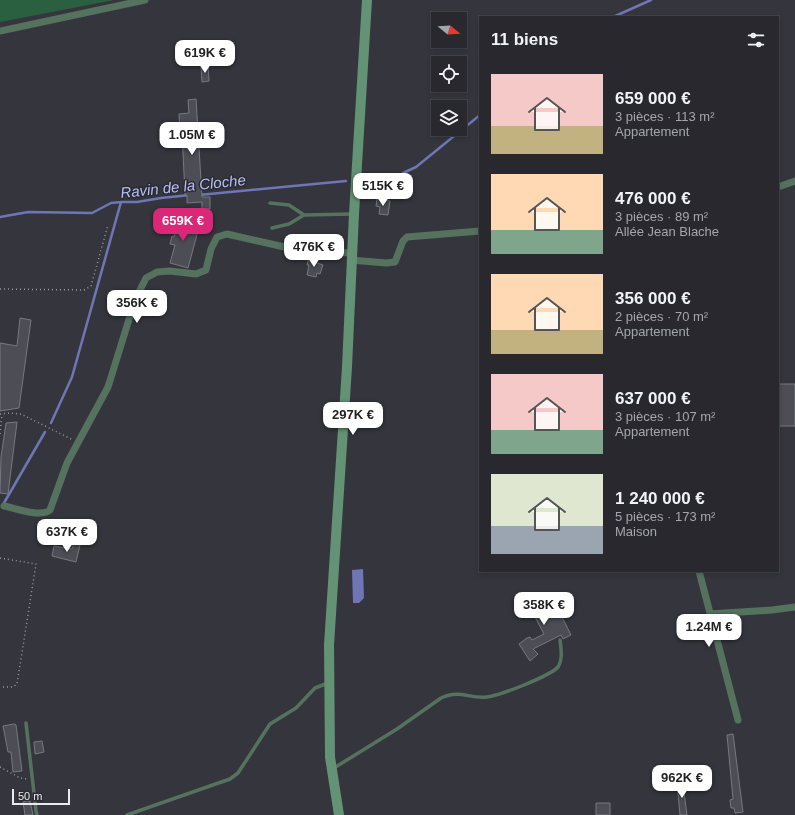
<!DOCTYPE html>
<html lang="fr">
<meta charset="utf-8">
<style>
:root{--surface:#28282e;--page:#303036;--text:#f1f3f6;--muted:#a5a6aa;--line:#44444a;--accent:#db2777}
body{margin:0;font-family:Helvetica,sans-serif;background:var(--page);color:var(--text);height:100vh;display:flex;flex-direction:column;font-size:15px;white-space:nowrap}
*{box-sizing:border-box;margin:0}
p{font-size:13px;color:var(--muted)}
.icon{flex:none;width:22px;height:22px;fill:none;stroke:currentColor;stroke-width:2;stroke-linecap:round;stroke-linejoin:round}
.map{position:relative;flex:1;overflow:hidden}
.details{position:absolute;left:479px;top:16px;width:300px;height:556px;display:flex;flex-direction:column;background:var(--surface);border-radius:0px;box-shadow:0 2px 6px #0003,0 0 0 1px var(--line)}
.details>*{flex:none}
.needle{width:26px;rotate:108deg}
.fabs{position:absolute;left:431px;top:12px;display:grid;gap:8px}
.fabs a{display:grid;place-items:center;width:36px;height:36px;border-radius:0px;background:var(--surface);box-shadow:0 2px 6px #0003,0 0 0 1px var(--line);font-size:20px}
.scale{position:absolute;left:12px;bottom:10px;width:58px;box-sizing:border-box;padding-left:4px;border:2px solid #e9e9ee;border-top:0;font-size:11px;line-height:14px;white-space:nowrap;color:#e9e9ee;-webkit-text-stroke:3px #2b2c33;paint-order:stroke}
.price{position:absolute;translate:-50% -34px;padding:0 9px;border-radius:8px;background:#fff;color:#222;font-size:13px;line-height:26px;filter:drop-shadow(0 1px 2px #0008)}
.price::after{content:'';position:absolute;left:50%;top:24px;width:12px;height:9px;margin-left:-6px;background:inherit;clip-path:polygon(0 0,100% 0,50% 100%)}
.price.current{background:var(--accent);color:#fff}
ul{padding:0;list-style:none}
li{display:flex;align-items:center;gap:12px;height:100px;padding:0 12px}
li span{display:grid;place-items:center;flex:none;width:112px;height:80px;border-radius:0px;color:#555}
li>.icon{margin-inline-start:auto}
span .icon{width:48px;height:48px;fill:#fffc;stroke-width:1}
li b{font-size:17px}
h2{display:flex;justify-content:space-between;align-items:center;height:48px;padding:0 12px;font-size:17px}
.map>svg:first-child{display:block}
</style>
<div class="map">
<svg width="795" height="815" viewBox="0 0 795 815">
<rect width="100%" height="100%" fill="#35363d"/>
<path fill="#2a6040" d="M0 0H114L0 22Z"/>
<path fill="#7075b5" d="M363 569 364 598 359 603H353L352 570Z"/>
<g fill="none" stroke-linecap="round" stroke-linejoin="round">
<path stroke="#7075b5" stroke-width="2.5" d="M613 17 651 0
M403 173 416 167 480 115
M366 178H392
M199 195 346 181
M0 217 28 212 92 213 111 203 121 202H137L161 198 190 195
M51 423 72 377 121 202
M4 503 45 432"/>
</g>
<path fill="#4d4e55" stroke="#777880" d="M208 65 209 81 202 82 201 66Z
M196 99 202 197H210V209H202V202L187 203V195H185L182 132H180L179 114 189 113 188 100Z
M377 199 390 201 388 215 379 214 380 207 376 206Z
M170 215 184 218 183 224 195 227 194 230 198 231 188 268 170 263 175 245 170 244 172 236 174 237 177 224 169 222Z
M309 257 315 258 314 262 323 265 320 274 317 273 316 277 307 275 309 265H307Z
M20 318 31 320 19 408 0 411V343L17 346Z
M778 384H795V426H778Z
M17 422 8 494 0 493 1 457 6 423Z
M74 543 80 545 76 562 52 556 54 546 72 549Z
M541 595 546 605 551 610 557 607 571 635 563 639 561 635 533 649 538 654 530 661 519 644 527 638 530 637 532 640 544 634 527 602Z
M14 724 16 725 22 771 13 772 11 752H8L3 726Z
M733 734 743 812 735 813 734 808H731L730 800 733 799 727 735Z
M42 741 44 752 35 754 34 742Z
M683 782 684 792 687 815H680L677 783Z
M30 801 33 815H25L23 802Z
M596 803H610V815H596Z"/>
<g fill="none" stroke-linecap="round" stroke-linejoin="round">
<path stroke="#97979d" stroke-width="1.5" stroke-dasharray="1 3" stroke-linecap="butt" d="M0 289 84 290 91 286 108 225
M0 414 10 413 21 414 71 439
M0 434 2 414
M0 558 36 564 17 684 13 687H0
M0 767 20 778 27 779"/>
<path stroke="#55725f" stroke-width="3.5" d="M270 203 289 205 304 215 353 214
M272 228 289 224 304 215
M26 723 36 811 37 815
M334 768 397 729 441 698C461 689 468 699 487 697 499 696 550 676 558 667 563 659 561 648 560 640
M127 815 230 779 238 773 270 724 296 708 315 688 328 683"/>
<path stroke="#55725f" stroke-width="7" d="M0 31 145 0
M778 187 795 181
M351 260 386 263 395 262 403 241 407 237 480 231
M4 506C15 508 41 518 50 510L67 463 108 387 135 300 146 278 157 272 170 271 196 274 206 270 211 249 217 237 227 234 302 251 352 253
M699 571 738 720
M710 614 772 610 795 607"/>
<path stroke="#649275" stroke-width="10" d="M339 815 330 757 329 645 347 367 354 214 367 0"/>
</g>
<g text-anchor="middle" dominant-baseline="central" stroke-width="3" stroke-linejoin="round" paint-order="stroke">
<g font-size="15" font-style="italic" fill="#b8bff5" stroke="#2b2c33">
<text transform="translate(183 186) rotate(-6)">Ravin de la Cloche</text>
</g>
</g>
</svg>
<div class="fabs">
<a><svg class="needle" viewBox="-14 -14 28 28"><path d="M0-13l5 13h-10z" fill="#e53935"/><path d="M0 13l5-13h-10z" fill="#a5a6aa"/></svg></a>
<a><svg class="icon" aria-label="locate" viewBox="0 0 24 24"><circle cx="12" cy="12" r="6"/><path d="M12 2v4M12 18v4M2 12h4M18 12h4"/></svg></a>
<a><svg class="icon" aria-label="layers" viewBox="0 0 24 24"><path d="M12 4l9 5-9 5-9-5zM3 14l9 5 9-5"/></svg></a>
</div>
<div class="scale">50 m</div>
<b class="price" style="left:205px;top:74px">619K €</b>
<b class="price" style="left:192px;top:156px">1.05M €</b>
<b class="price" style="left:383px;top:207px">515K €</b>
<b class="price current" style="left:183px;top:242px">659K €</b>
<b class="price" style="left:314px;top:268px">476K €</b>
<b class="price" style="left:137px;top:324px">356K €</b>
<b class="price" style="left:353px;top:436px">297K €</b>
<b class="price" style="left:67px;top:553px">637K €</b>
<b class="price" style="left:544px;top:626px">358K €</b>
<b class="price" style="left:709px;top:648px">1.24M €</b>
<b class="price" style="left:682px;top:799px">962K €</b>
<section class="details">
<h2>11 biens<svg class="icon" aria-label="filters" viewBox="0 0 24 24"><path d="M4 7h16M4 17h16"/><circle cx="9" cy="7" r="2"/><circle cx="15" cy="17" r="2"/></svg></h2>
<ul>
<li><span style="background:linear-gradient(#f6c9c9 65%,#c2b280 0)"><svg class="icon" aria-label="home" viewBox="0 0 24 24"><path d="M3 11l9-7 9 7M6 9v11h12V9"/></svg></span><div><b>659 000 €</b><p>3 pièces · 113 m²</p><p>Appartement</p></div></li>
<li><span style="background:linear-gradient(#ffd9b3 70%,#7fa58c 0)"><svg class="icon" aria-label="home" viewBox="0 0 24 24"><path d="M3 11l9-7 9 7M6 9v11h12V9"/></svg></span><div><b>476 000 €</b><p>3 pièces · 89 m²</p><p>Allée Jean Blache</p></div></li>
<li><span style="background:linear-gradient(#ffd9b3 70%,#c2b280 0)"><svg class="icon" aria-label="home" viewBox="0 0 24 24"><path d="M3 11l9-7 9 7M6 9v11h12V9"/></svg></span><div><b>356 000 €</b><p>2 pièces · 70 m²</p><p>Appartement</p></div></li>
<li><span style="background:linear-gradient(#f6c9c9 70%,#7fa58c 0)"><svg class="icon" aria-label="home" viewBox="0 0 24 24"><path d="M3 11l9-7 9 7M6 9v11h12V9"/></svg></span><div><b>637 000 €</b><p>3 pièces · 107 m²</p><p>Appartement</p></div></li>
<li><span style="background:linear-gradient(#dfe7d0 65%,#9aa5b1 0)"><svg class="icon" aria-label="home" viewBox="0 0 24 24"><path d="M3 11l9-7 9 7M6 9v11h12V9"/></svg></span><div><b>1 240 000 €</b><p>5 pièces · 173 m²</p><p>Maison</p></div></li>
</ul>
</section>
</div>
